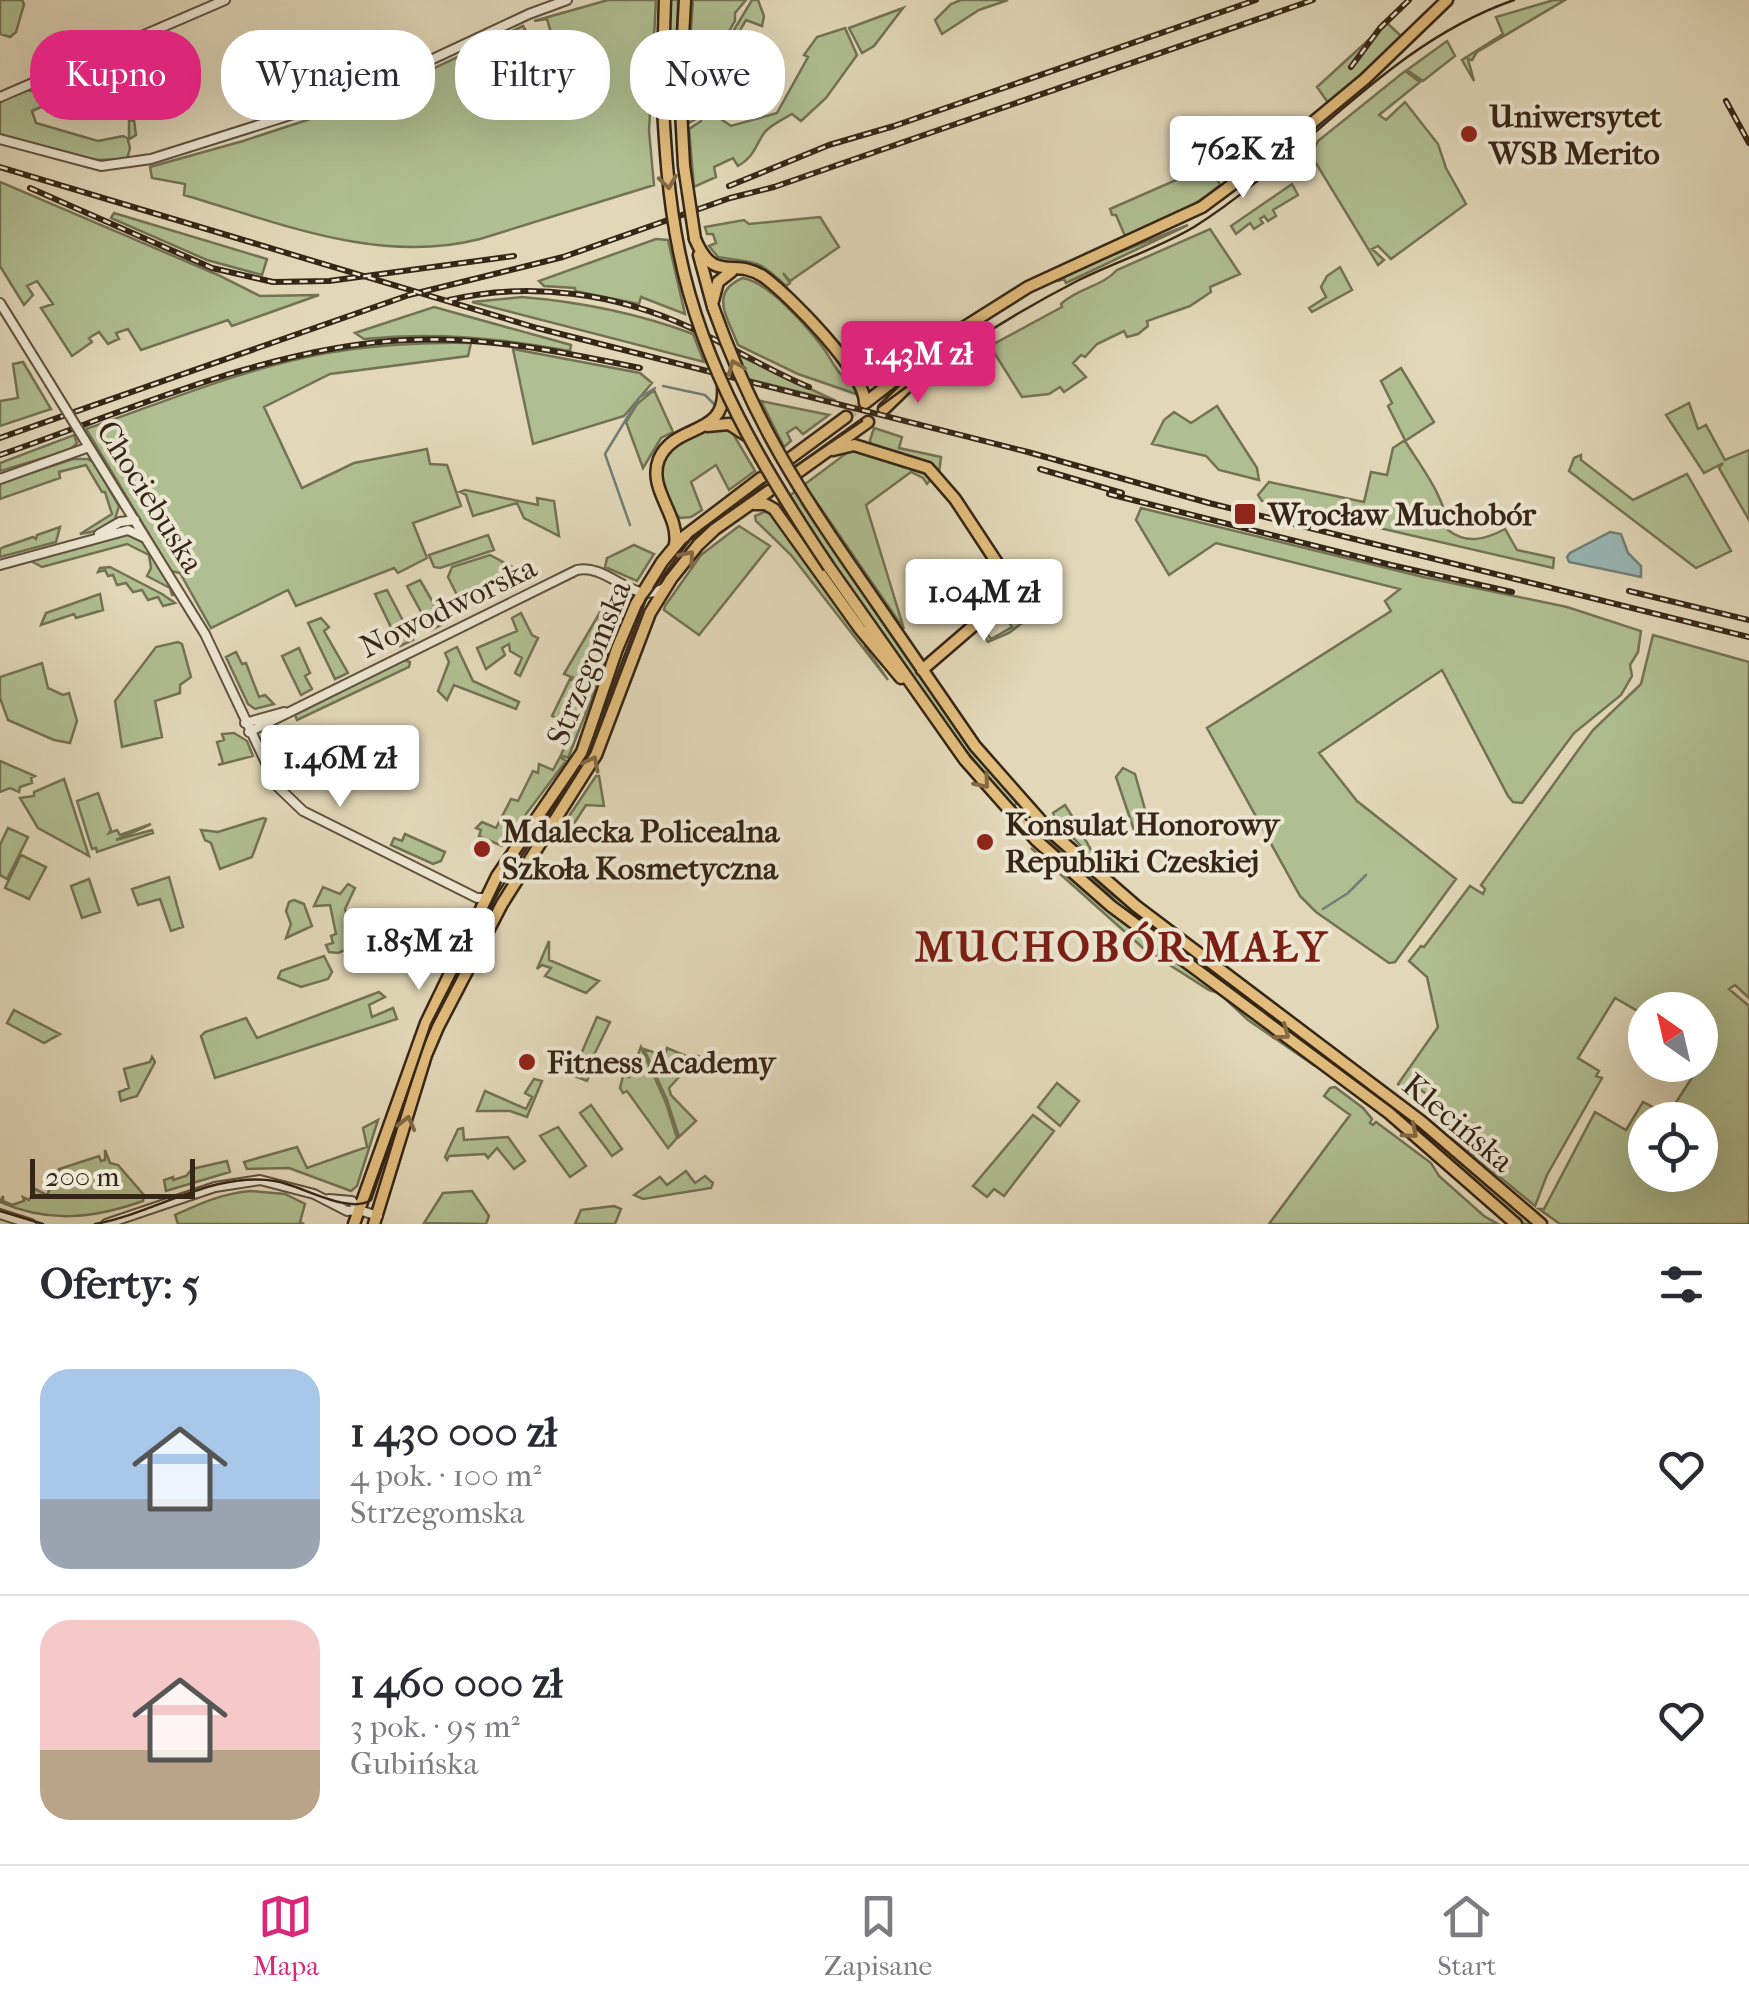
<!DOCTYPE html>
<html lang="pl">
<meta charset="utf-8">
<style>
:root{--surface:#fff;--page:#f2f2f3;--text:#2b2b33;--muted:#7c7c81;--line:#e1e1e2;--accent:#db2777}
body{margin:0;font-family:"IM FELL French Canon",serif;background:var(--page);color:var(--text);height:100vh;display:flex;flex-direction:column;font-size:38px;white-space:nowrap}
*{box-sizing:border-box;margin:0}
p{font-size:32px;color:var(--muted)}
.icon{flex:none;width:55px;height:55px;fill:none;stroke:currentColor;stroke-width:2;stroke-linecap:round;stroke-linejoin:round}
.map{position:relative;height:1224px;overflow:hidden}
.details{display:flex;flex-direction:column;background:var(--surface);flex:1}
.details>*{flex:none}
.guide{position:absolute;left:30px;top:30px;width:1000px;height:90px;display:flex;gap:20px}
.needle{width:65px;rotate:326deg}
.buttons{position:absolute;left:1628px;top:992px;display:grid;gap:20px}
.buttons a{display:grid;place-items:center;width:90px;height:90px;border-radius:50%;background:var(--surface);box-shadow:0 10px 40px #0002;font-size:50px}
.scale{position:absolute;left:30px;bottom:25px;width:165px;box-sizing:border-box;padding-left:10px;border:5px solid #362616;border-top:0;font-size:28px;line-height:35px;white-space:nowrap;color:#362616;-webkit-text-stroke:8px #ece6d2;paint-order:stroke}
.price{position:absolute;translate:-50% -85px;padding:0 22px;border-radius:10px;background:#fff;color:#222;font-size:32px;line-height:65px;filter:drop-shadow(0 2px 5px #0008)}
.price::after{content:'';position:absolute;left:50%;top:60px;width:30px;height:22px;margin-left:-15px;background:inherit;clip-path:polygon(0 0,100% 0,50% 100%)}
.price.current{background:var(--accent);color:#fff}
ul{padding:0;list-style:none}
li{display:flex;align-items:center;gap:30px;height:250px;padding:0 40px}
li+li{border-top:2px solid var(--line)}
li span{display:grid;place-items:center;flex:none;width:280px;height:200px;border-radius:30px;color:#555}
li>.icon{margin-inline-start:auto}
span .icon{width:120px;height:120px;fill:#fffc;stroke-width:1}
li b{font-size:42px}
h2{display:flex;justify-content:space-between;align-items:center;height:120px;padding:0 40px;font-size:42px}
.pill{padding:0 35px;border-radius:40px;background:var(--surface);box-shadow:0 10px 40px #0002;font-size:35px;line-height:90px}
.pill.current{background:var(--accent);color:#fff}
.menu{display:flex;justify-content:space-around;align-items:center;height:140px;border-top:2px solid var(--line);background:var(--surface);font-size:28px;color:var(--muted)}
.menu a{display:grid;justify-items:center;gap:5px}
.menu .current{color:var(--accent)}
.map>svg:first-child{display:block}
</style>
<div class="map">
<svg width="1749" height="1224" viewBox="0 0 1749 1224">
<rect width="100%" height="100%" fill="#e2d8b9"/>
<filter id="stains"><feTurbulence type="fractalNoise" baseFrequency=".002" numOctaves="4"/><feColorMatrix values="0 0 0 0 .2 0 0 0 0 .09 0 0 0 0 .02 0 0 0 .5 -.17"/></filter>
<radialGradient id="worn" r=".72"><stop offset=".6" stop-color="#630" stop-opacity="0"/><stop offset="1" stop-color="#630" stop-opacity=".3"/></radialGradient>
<path fill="#b0bf91" stroke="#737254" stroke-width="2.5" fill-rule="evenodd" d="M0 0H22L24 4 16 32 10 37 0 34Z
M608 0H656L649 131 654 185 480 239C379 265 280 223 184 195L185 184 152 178 150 167 243 141 365 101 523 26 532 42 551 33 547 19 534 21Z
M670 0H678L675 85H668Z
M693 0H746L735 13V21L706 71 698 118 689 123 688 72Z
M752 0H758L764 16 762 26 746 20 711 81 718 117 731 126 777 113 808 57 804 55 817 37 845 28 857 55 826 98 801 121 792 114C783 119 770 125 764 133 755 147 753 158 738 166L733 158 714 167 716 177 694 187 689 129 701 121 708 73Z
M961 0H1008L979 10 942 34 935 20 951 4Z
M1554 0H1565L1477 52 1472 60 1468 59 1474 81 1462 60 1503 34 1496 17Z
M903 8 874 46 862 53 849 28Z
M1387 23 1402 37 1329 104 1317 87Z
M1447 41 1455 56 1423 81 1407 70Z
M1405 71 1420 82 1379 115 1386 120 1405 102 1438 144 1446 168 1466 204 1391 259 1378 246 1372 249 1384 260 1378 265 1311 155 1318 141Z
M60 76 68 95 32 111 36 123 98 141 123 136 129 139V121L134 120 136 135 128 140 130 148 127 159 95 160 0 135V100L28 90 35 92Z
M1210 165 1220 185C1188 212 1164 221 1125 236L1116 215H1112L1110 209Z
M0 182 218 275 260 296 319 295 232 326 228 320 141 350 128 329 116 333 119 339 108 344 99 332 89 338 92 342 72 356 41 308 53 304 37 281 27 286 33 295 24 305 0 266Z
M1292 184 1298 195 1273 210 1276 216 1268 221 1264 216 1260 219 1263 223 1254 229 1250 223 1236 234 1231 226Z
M114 213 267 259 262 275 207 260 111 218Z
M820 217 839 247 790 281 783 273 790 283 786 286C756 257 756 264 718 257L709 246 716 243 713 234H707L705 227 744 220 749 224Z
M1188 225 1066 283 1064 279 1058 281 1055 278Z
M1210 229 1240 274 1210 287 1211 292 1190 306 1147 321 1148 326 1138 334 1127 337 1124 331 1097 344 1085 357 1081 355 1073 363 1086 377 1064 392 1060 387 1049 394 1022 397 990 346 1062 307 1061 304C1077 288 1102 287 1117 270Z
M656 239 668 240 685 314 641 297 639 304 575 291V288L544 286 539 281Z
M1340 267 1352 290 1312 312 1309 308 1326 297 1321 287 1327 276Z
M743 278C769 283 805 324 821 345 832 359 841 383 857 386L859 395 798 374 738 345C728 318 708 292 743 278Z
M522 297C582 302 637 313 693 334L704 362 472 302Z
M434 307 571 345 570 351C500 338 434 332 364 339L355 333Z
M471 343 468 356 330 374 264 407 302 488 354 463 427 449 430 464 447 465 461 506 413 523 427 558 398 573 394 568 296 606 288 590 211 628 180 573 171 571 86 429C165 402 244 368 327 353 375 345 422 342 471 343Z
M513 349 640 373 652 383 624 416 533 444Z
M738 355 836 401 748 379Z
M23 362 51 409 0 426V401L18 398 13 364Z
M1401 368 1434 422 1405 441C1422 468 1446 498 1448 530 1467 545 1486 539 1505 529L1517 550 1554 558 1553 568 1262 501 1258 495 1269 482 1364 502 1371 472 1387 475 1393 448 1405 440 1388 406 1392 403 1381 381Z
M654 390 673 432 661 438 643 468 626 422 637 404Z
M761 401 829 415 803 434 796 427 787 433 791 441 784 447Z
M1689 403 1698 429 1706 425 1725 460 1749 450V520L1719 468 1723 463 1704 473 1666 415Z
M1217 406 1257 468 1259 480 1219 470 1206 456 1152 444 1164 420 1174 412 1191 423Z
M715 428 732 432 755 471 729 490 716 465 691 482 702 510 691 517 680 518C671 511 668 500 664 489 651 454 686 437 715 428Z
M874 428 902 437 899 448 941 457 939 473 930 463 871 444 870 440Z
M74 435 77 443 70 450 0 471V463Z
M852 449 921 469 931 479 927 484 923 478 911 472 866 505 904 629 813 497 802 504 958 731 1017 803 1013 807 939 718 795 507 783 514 777 505Z
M1581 455V460L1633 500 1687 474 1731 551 1696 568 1569 471 1574 458Z
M73 459H88L94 463 119 506 115 519 96 531 80 534 112 514 105 492H102L86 465 59 472 60 478 0 499V483Z
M465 490 538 505 537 498 554 501 559 536 524 518 517 503 473 516 466 495 460 492Z
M1141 508 1423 577 1567 607 1641 631 1638 652 1630 665 1632 676 1621 695 1574 733 1522 803 1513 802 1508 796 1442 670 1319 753 1357 801 1456 879 1395 962 1389 963 1316 912 1300 896 1207 728 1391 611 1385 601 1400 589 1216 543 1169 575 1136 520Z
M769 510 867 643 865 647 888 680 791 555 756 521 755 516Z
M739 526 770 546 699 635 664 610 665 606 701 555Z
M60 527 56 542 0 557V549L4 547 33 537 36 539 37 535Z
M127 533 145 544 175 595H172L170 588 147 576 151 568 149 555 127 544 42 567 29 560Z
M488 535 494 550 440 568 434 567 429 555Z
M634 545 654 554 637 581 605 567 607 558Z
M490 555 518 570 459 599 448 577 452 567Z
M110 567 162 594 175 603 163 606 158 597 148 600 142 590 133 592 126 583 117 585 113 575 108 576 105 570 98 572 100 568Z
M420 580 445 623 431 630 407 586Z
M387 590 413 640 400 646 375 594Z
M613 590 627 598 596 687 564 674Z
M100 594 103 610 76 618 74 614 41 625 46 613Z
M1014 601 1026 616V620L1009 633 988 642 979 625 990 616 994 620 984 630 991 639 1012 627 1003 613 997 617 993 612Z
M521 613 532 635 538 638 520 676 515 673 522 658 510 651 509 644 502 648 505 655 486 669 477 648 517 631 512 618Z
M321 618 329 627 324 631 348 673 335 679 308 623Z
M1653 635 1749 662V998L1735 985 1729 989 1749 1006V1224H1560L1539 1209H1544L1595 1112 1626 1130 1643 1102 1668 1115 1700 1065V1010H1645V1025L1637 1020 1641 1013 1615 998 1578 1058 1599 1071 1596 1076 1602 1078 1547 1175 1535 1206 1454 1139 1447 1124 1441 1121 1447 1109 1418 1088 1409 1094 1398 1084 1438 1027 1427 977 1409 961 1421 946 1424 947 1470 886 1483 894 1485 889 1481 885 1579 749 1593 730 1641 684ZM1645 1120H1700V1175H1645Z
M178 642 182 644 191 677 180 685V693L155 701 162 737 122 747 115 701 156 647Z
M457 647 473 681 519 702 516 709 454 685 447 700 438 691 449 662 445 653Z
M299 648 310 673 305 676 312 689 301 695 282 656Z
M236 652 242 664 246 663 259 697 265 695 274 704 255 709 248 704 226 657Z
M404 660 410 662 409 667 297 720 295 715Z
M42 663 48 688 63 695 69 693 77 721 70 743 54 740 8 720 0 698V677Z
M570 679 595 690 568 758 561 755 574 726 552 716Z
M234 733 247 741 253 756 218 765 223 763 217 742 224 740 222 734Z
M560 757 566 761 502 846 479 836 481 830 476 828 482 822 496 828 511 799 518 801 533 771 538 773 539 764 553 770Z
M0 761 35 776 31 778 32 783 20 787 19 792 10 788 0 792Z
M1123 768 1135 774 1150 827 1143 837 1135 833 1116 777Z
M596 776H599L604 806 586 805 564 839 557 834Z
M64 779 89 856 38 828 20 798 34 796V792Z
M98 793 111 830 109 833 117 830 120 835 151 824 116 840 152 830 153 833 97 852 96 848 92 849 77 801Z
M1065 805 1077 824H1082L1085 839 1100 866 1056 820 1053 813Z
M263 818 266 819 252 857 220 869 211 843 205 840 201 830 218 832Z
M8 828 28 837 7 879 0 875V845Z
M405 834 445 852 441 861 433 864 391 845 394 838 402 841Z
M1045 836 1104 889 1326 1052 1323 1056 1094 888 1041 840Z
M1031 848 1055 870 1063 873 1315 1066 1248 1020 1219 993 1209 990 1143 948Z
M21 855 46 867 29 899 5 888Z
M169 877 183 927 171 931 160 899 138 905 132 889Z
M89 879 100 912 82 918 71 886Z
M348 884 355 888 345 909 352 934 367 941 338 953 329 952 326 945 333 943 331 936 336 934 330 905 314 906 323 887 340 894Z
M294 900 304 904 312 926 286 938 291 924 286 911 289 902Z
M549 941V960L599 981 586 993 545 976 551 968 542 965 537 969Z
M324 956 332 972 328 979 301 987 278 978 281 971Z
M379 992 385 997 369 1005 372 1017 393 1008 397 1019 215 1078 201 1036 205 1032 246 1018 257 1038Z
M14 1010 60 1034 44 1043 7 1023Z
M597 1017 610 1022 591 1061 595 1064 587 1081 572 1075Z
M641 1047 666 1103 677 1138 668 1148 627 1091 623 1093 620 1088 623 1076 629 1077Z
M667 1048 693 1059 695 1055 698 1056 669 1088 671 1095 696 1121 679 1137 667 1100 644 1049 665 1056Z
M152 1057 155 1062 137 1096 121 1101 119 1092 129 1088 124 1069 150 1062Z
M1355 1077 1447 1148 1535 1224H1522L1352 1081Z
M534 1079 542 1081 527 1117 510 1111H477L485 1091 526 1109 532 1097 525 1093Z
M1057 1083 1079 1101 1060 1126 1038 1107Z
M1335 1087 1363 1108 1372 1119 1370 1123 1373 1125 1376 1122 1431 1163 1439 1176 1484 1216 1498 1224H1269L1350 1115 1324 1096 1330 1088Z
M591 1105 622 1149 612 1156 580 1113Z
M1033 1115 1054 1131 1004 1196 994 1189 987 1197 973 1186Z
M378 1120 357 1186 351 1191 289 1168 247 1169 244 1162 297 1147 307 1168 367 1147 363 1128Z
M558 1127 586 1166 570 1177 540 1136Z
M463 1128 464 1140 508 1137 525 1161 514 1169 497 1148 488 1158 485 1154 449 1156 447 1160 445 1157 458 1129Z
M105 1150 110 1163 118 1165 144 1195 143 1201C95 1218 49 1224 0 1202L3 1196V1201L12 1205 24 1201 23 1197 29 1200 35 1189 47 1195 59 1169 99 1156 101 1161 105 1160Z
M227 1161 230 1172 166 1191 164 1180 173 1177V1180L186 1176 192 1169Z
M686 1171 695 1183 705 1176 713 1183 711 1188 643 1199 634 1195 660 1177 667 1185Z
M250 1191 285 1194 305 1204 300 1222 304 1224H178L175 1215C199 1204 220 1194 250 1191Z
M472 1191 489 1216 486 1224 424 1223 443 1193Z
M614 1206 621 1209 615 1224H575L581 1210Z"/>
<path fill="#96b8b7" stroke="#707e77" stroke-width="2.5" d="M1610 532 1621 534 1628 553 1641 566V577L1569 562 1567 557 1570 553Z"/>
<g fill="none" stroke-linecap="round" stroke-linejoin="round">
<path stroke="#707e77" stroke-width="2.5" d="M663 386 705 395 715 405
M630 525 605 454 639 398 655 388
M1323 909 1348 893 1366 875"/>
<path stroke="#c0b498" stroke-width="10" stroke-dasharray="10 5" stroke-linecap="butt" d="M846 417 859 407"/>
<defs>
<path id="minor" d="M0 97 225 0
M0 139 101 166 151 159 360 93 529 14 567 0
M0 303 49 382
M84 439 205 634 277 786 303 811 477 898H487
M0 479 89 447
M99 534 120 522 135 520
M0 565 128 530 143 537
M245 723 284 712
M249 732 577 570C608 563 634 607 664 588
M329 1199 352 1201 359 1210 378 1216
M0 1214 31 1224
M106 1224 215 1187 260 1180 314 1194 347 1211 359 1210"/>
<path id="major" d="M662 91 665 0
M680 91 685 0
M695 239C715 286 734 256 764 277 790 296 865 372 865 403
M699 255 713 307
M713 301 718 282 732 271
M865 403 955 333 1028 287 1202 207 1283 147 1365 79 1447 0
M884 409 953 342
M707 426 729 424 746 435
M833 450 854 445 928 468 955 499 1015 590 922 670
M789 459 846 417
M797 473 868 422
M754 504H765L774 509 860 629 901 678
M675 544C680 515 647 489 659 459 675 422 727 438 723 387
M845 557 975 746 1050 831 1136 906 1422 1122 1541 1224
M829 567 965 760 1036 840 1111 906 1389 1113 1516 1224
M354 1224 426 1023 497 876 582 752 617 649 636 604 662 562 681 539 761 478
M374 1224 426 1055 438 1027 502 904 596 755 650 613 671 579 698 545 715 529 769 491"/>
</defs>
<use href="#minor" stroke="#61523f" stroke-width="12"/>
<use href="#major" stroke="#362616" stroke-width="15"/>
<use href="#minor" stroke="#ece6d2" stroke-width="8"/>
<use href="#major" stroke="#e1bc7c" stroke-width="10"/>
<path stroke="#362616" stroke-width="2.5" d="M879 407C941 360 1007 317 1077 281 1115 262 1157 249 1194 227 1305 157 1387 44 1514 0
M794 467 862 421
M0 1211 43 1224
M95 1224C156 1213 212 1171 275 1181 301 1185 348 1215 371 1200L431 1024 499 891 587 755 646 599 692 537 764 483"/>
<defs>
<path id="rail" d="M1351 67 1380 28 1409 0
M1726 101 1749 143
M0 167 537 328 1028 452 1209 503 1749 637
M729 186 829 145 894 126 1256 0
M30 188 212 268 273 282 329 281 514 256
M449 300C529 281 616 293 691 328 730 346 768 370 809 387
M0 438 409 295 563 257 730 198 774 187 1313 0
M0 455C128 411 271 346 407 340 486 336 563 352 640 368
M1040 469 1122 493
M1109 494 1391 565 1512 592
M1629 591 1749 620"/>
</defs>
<use href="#rail" stroke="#362616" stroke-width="6"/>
<use href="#rail" stroke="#ece6d2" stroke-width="2.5" stroke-dasharray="8" stroke-linecap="butt"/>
<defs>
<path id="minor-bridge" d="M49 382 84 439"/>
<path id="major-bridge" d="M662 91C665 145 668 198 679 251 702 368 764 470 829 567
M680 91 684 166 695 239
M713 307C748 405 786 471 845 557"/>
</defs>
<use href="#minor-bridge" stroke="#61523f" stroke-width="12" stroke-linecap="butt"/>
<use href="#major-bridge" stroke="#362616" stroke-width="15" stroke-linecap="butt"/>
<use href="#minor-bridge" stroke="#ece6d2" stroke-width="8"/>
<use href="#major-bridge" stroke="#e1bc7c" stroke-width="10"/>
</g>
<defs><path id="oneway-chevron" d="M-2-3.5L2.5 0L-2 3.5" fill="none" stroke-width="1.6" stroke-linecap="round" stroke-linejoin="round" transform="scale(2.5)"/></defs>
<g stroke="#836a44">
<use href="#oneway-chevron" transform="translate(668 182) rotate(82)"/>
<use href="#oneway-chevron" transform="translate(735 367) rotate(-112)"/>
<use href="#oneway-chevron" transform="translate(688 557) rotate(-50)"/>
<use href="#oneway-chevron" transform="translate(592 763) rotate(-63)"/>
<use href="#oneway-chevron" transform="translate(983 782) rotate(50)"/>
<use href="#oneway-chevron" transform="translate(1283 1033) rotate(36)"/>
<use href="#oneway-chevron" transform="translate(407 1123) rotate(-75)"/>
<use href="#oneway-chevron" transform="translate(1411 1132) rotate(41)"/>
</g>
<g fill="#8f2418" stroke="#ece6d2" stroke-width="4">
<circle cx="1469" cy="134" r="10"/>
<rect x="1233" y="502" width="24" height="24" rx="5"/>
<circle cx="985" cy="842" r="10"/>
<circle cx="482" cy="849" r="10"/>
<circle cx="527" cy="1062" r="10"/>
</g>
<g text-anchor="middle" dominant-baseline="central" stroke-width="8" stroke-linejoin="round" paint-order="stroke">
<g font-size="32" font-weight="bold" fill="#362616" stroke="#ece6d2" text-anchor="start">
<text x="1489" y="116">Uniwersytet<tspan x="1489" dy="37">WSB Merito</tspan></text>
<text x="1268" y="514">Wrocław Muchobór</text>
<text x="1005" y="824">Konsulat Honorowy<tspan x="1005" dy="37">Republiki Czeskiej</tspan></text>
<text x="502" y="831">Mdalecka Policealna<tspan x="502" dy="37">Szkoła Kosmetyczna</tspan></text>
<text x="547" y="1062">Fitness Academy</text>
</g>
<g font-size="32" fill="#362616" stroke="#ece6d2">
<text transform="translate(150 497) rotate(58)">Chociebuska</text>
<text transform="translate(448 607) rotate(-26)">Nowodworska</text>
<text transform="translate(589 663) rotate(-68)">Strzegomska</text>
<text transform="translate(1458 1123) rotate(40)">Klecińska</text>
</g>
<g font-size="42" font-weight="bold" letter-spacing="2.5" fill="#7a1f14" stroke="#ece6d2">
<text x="1122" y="947">MUCHOBÓR MAŁY</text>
</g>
</g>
<rect width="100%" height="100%" filter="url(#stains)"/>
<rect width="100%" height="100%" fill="url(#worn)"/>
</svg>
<div class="buttons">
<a><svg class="needle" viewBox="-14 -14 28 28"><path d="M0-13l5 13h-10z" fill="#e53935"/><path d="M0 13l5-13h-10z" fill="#7c7c81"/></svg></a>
<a><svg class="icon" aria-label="locate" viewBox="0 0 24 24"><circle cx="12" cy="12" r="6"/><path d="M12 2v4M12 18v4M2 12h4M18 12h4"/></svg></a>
</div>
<div class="scale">200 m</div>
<b class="price" style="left:1243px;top:201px">762K zł</b>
<b class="price current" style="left:918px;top:406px">1.43M zł</b>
<b class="price" style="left:984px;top:644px">1.04M zł</b>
<b class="price" style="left:340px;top:810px">1.46M zł</b>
<b class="price" style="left:419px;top:993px">1.85M zł</b>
<div class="guide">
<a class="pill current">Kupno</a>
<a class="pill">Wynajem</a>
<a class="pill">Filtry</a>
<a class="pill">Nowe</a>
</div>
</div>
<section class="details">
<h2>Oferty: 5<svg class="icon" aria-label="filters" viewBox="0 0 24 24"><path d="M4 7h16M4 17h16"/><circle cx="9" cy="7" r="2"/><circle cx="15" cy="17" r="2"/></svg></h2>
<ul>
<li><span style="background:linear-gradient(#a9c7e8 65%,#9aa5b1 0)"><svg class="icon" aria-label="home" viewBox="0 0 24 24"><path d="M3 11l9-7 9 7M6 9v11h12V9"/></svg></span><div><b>1 430 000 zł</b><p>4 pok. · 100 m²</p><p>Strzegomska</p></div><svg class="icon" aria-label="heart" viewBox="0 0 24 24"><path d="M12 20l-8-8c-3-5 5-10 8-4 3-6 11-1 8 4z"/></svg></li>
<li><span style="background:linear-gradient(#f6c9c9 65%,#b9a48a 0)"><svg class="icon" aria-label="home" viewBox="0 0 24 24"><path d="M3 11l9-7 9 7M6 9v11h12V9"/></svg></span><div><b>1 460 000 zł</b><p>3 pok. · 95 m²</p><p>Gubińska</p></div><svg class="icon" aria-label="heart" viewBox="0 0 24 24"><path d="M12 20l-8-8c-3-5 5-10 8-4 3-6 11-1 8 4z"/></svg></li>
</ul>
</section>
<nav class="menu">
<a class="current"><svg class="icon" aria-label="map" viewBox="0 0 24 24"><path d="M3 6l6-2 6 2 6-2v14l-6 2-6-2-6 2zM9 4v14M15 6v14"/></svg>Mapa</a>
<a><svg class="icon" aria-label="saved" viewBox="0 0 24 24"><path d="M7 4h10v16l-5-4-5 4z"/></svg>Zapisane</a>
<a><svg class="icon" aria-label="home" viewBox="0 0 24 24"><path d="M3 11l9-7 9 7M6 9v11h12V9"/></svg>Start</a>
</nav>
